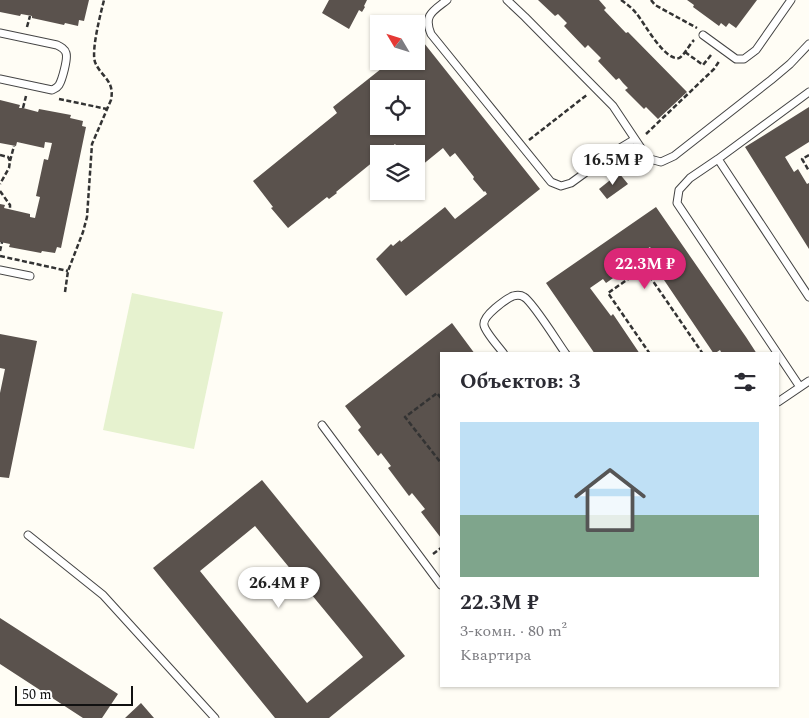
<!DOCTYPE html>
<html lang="ru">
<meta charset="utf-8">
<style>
:root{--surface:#fff;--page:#f2f2f3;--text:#2b2b33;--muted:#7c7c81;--line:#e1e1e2;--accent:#db2777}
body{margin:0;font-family:Spectral,serif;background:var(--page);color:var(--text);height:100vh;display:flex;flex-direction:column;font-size:19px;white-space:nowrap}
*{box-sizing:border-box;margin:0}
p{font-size:16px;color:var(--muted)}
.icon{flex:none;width:28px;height:28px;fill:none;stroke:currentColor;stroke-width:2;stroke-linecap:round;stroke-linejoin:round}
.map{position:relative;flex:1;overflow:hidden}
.panel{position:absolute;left:440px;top:352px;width:339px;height:335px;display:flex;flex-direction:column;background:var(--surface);border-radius:0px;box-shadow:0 1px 4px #0004}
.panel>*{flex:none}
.needle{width:32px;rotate:308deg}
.tools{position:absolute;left:370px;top:15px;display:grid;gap:10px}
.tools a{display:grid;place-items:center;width:55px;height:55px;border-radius:0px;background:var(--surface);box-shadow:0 1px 4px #0004;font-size:25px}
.scale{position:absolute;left:15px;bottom:12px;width:118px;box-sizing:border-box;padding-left:5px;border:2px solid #111;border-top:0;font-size:14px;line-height:18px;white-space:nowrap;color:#111;-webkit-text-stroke:4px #fff;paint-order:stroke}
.price{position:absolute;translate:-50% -42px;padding:0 11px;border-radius:18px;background:#fff;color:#222;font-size:16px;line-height:32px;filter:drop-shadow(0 1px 2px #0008)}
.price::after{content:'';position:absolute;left:50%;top:30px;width:15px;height:11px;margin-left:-8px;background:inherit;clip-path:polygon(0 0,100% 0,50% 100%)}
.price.selected{background:var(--accent);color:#fff}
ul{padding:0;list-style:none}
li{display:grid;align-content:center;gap:10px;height:265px;padding:0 20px}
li+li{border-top:1px solid var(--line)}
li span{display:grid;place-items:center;height:155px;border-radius:0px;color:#555}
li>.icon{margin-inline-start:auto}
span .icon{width:90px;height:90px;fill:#fffc;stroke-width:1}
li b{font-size:21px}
h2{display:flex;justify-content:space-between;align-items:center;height:60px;padding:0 20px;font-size:21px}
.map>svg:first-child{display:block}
</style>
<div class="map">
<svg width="809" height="718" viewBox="0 0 809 718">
<rect width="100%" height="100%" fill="#fffdf5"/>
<path fill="#e6f2cf" d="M132 293 223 312 194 449 103 430Z"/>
<path fill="#5a524d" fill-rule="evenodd" d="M0 0H89L84 21 79 20 78 26 65 23 64 25 32 18V16L21 14 20 16 0 12Z
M329 0H367L364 6 365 7 362 12 359 10 349 29 322 13Z
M538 0H599L606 8 604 10 626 33 628 32 687 92 658 119 646 107 644 109 625 90 628 88 623 83 619 78 616 80 598 61 601 58 588 45 585 48 564 26 567 23 558 14 555 16Z
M687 0H757L736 28 729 23 726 27 721 23 719 26 693 7 694 5Z
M420 38 540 189 406 296 376 259 391 244 393 246 400 240 401 242 445 207 455 219 487 194 485 191 484 192 473 179 474 177 455 153 450 157 443 148 416 170V154H403L395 144 383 154H379V157L336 192 337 193 329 199 327 197 288 228 271 208 273 207 253 181 337 113 333 107 391 61H416V41ZM379 89H416V126H379Z
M0 100 20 105 19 108H23L38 112 39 109 71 115 70 118 83 121 82 126 86 127 61 248 57 247 55 253 42 251 41 253 9 247 10 244 0 242V204L5 205 4 208 30 214V217L35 218 40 197 36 196 44 159 48 160 52 143 45 142 44 148 17 142 16 146 0 143Z
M809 107V142L785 157 794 172 798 169 807 184 809 183V249L745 147Z
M619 173 628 184 607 199 599 189Z
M656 207 746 337 757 354H722L720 350 714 354 664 280 665 279 655 264 659 262 650 247 632 259 635 263 606 283 603 279 590 288 611 316 613 314 640 354H595L546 283Z
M452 323 475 354H441V538L421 512 425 509 412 493 409 496 388 468 391 466 381 453 378 456 358 430 361 427 345 406Z
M0 334 37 341 9 478 0 477V393L5 369 0 368Z
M262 480 405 656 329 718H275L153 568ZM255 526 363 657 307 703 200 571Z
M0 618 118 694 102 718H83L0 664Z
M141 703 154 718H125Z"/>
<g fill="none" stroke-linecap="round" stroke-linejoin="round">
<defs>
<path id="lane" d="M447 0C433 11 423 15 431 34L551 182 561 186 571 183 615 151 635 139
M507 0 525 17 613 106 643 151 650 159 661 162 674 156 771 80 790 64 809 44
M0 33 57 45C61 47 65 49 66 53 68 59 62 80 59 85 57 88 56 88 52 90L0 79
M703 35 736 59H744L756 50 791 0
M809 92 718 159 809 297
M718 159 690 178 679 190 677 203 800 387
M0 270 30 276
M504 354C499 347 485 332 484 325 482 316 506 299 513 296 517 295 521 295 524 297 533 302 558 343 566 354
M778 402 809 381
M322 425 441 585
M28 535 103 595 215 718"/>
</defs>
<use href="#lane" stroke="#444" stroke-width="9"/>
<path stroke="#333" stroke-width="2.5" stroke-dasharray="5 2.5" stroke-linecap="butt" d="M621 0C627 4 632 8 636 13 644 22 664 61 679 58 683 57 690 44 694 40
M651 0 655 5 697 28
M27 27 30 16
M685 52 703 65 711 55
M59 99 107 109
M23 108 26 96
M646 134 714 69 720 60
M529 140 588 94
M0 155 8 157 10 161 9 168 0 184
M809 155 802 159 809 171
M10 161 14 146
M0 191 10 205V209
M0 251 2 242
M0 256 68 271
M65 292 68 271 83 232 87 217 92 144 111 100C115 80 101 77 95 62 91 50 101 12 104 0
M650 354 608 293 644 268 703 354
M721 354 722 353
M441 398 437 393 405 417 441 463
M433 554 441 548"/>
<use href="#lane" stroke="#fff" stroke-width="7"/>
</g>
</svg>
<div class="tools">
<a><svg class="needle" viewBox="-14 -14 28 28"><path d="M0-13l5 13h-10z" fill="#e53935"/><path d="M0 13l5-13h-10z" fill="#7c7c81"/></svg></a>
<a><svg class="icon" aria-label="locate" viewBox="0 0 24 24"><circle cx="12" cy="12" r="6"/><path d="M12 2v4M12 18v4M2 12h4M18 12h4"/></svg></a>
<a><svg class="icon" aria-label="layers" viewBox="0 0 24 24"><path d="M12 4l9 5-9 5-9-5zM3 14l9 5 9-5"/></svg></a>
</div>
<div class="scale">50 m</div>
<b class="price" style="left:613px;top:186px">16.5M ₽</b>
<b class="price selected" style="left:645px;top:290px">22.3M ₽</b>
<b class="price" style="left:279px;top:609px">26.4M ₽</b>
<section class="panel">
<h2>Объектов: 3<svg class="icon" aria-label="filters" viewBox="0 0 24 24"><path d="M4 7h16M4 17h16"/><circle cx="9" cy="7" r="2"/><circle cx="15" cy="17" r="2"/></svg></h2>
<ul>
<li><span style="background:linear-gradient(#bfe0f5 60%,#7fa58c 0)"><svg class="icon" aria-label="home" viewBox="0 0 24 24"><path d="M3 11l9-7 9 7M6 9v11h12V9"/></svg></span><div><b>22.3M ₽</b><p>3-комн. · 80 m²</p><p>Квартира</p></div></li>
</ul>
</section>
</div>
